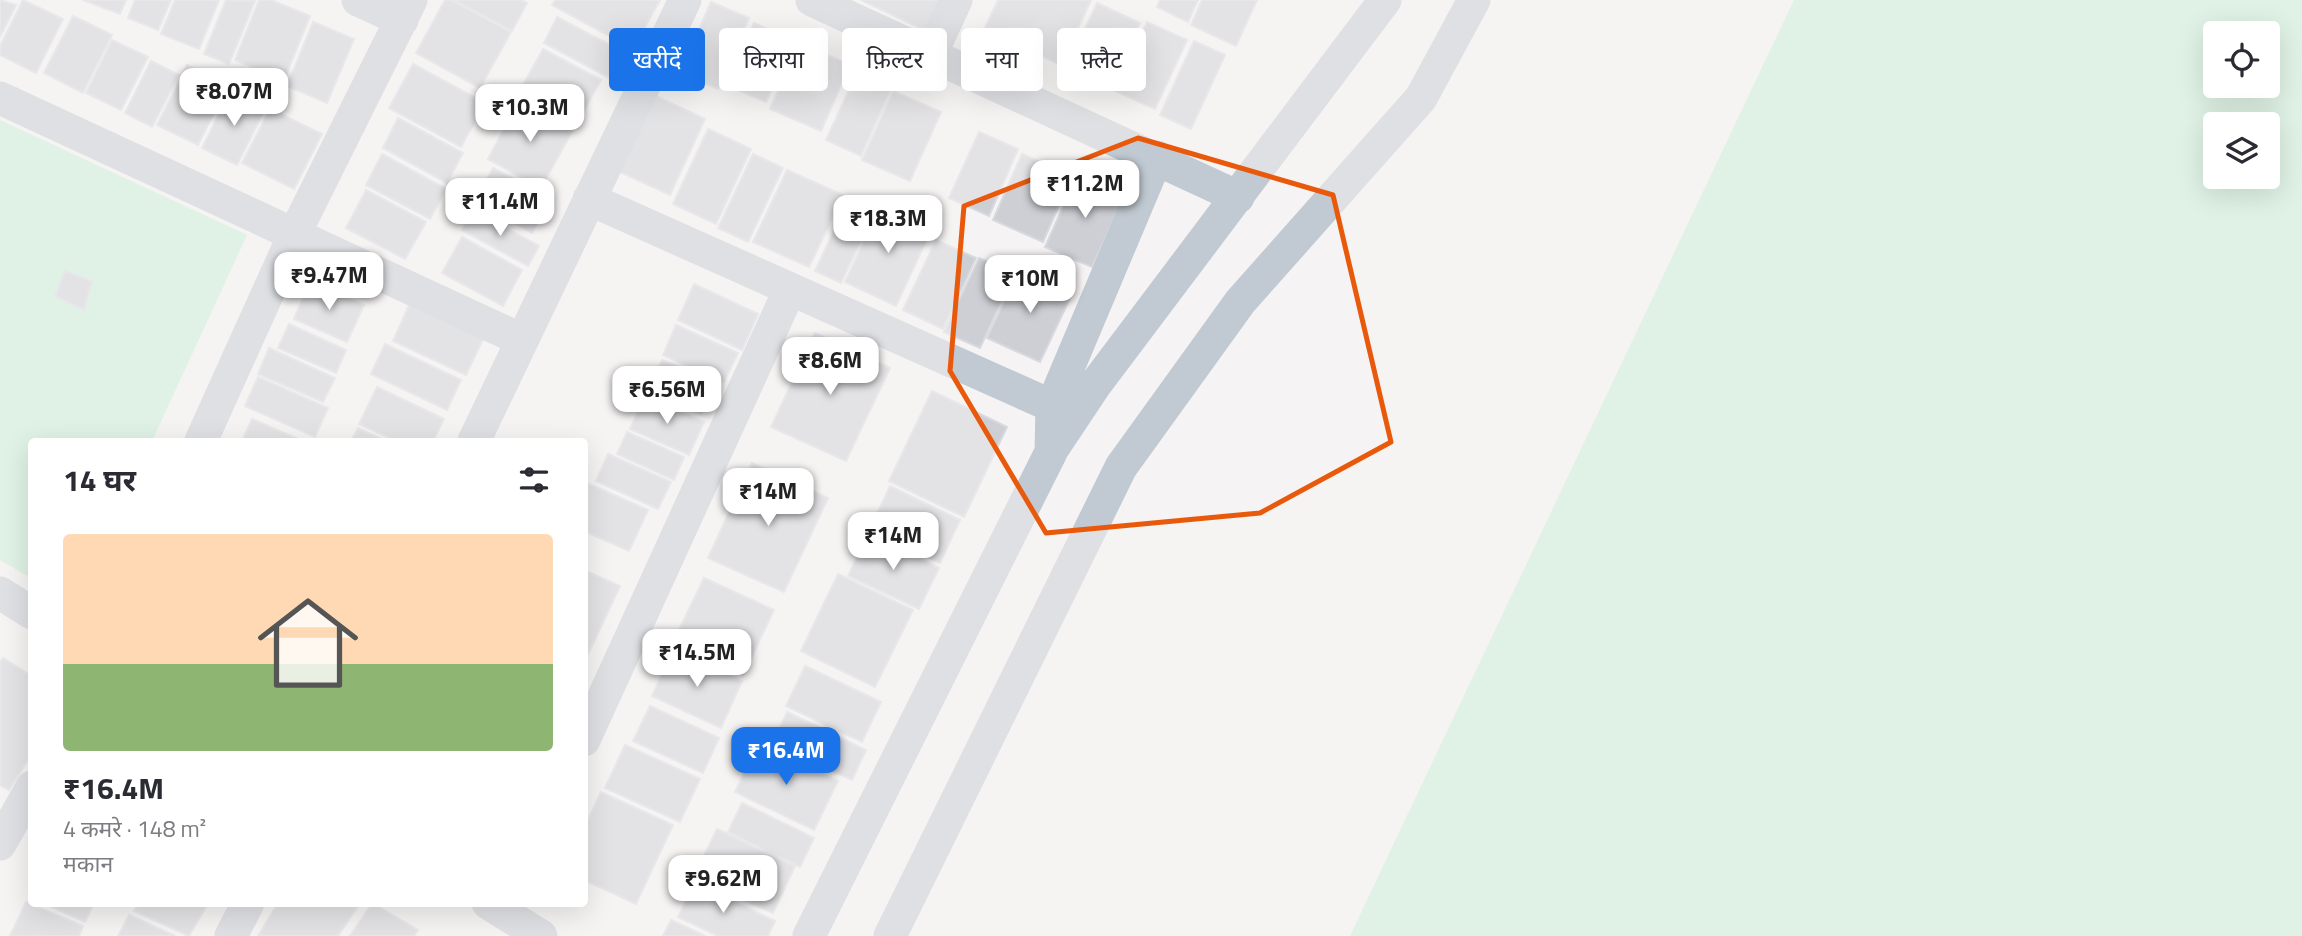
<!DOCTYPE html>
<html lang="hi">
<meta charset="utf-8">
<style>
:root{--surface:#fff;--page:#f2f2f3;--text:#2b2b33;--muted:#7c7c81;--accent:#1a73e8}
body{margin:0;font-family:"Titillium Web","Noto Sans Devanagari",sans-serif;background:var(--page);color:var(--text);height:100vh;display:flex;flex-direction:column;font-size:26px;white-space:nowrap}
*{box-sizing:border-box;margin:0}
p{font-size:23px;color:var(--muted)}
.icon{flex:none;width:38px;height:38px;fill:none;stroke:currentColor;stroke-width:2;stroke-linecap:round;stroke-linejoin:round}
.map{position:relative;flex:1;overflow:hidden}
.panel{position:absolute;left:28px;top:438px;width:560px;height:469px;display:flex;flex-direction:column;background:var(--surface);border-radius:7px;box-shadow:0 7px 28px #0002}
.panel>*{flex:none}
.banner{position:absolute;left:609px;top:28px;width:665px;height:63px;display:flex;gap:14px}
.buttons{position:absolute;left:2203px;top:21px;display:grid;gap:14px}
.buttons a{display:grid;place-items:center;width:77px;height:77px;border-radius:7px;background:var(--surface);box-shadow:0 7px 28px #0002;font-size:35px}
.price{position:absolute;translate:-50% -60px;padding:0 16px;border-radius:14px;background:#fff;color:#222;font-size:23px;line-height:46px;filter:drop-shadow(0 2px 4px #0008)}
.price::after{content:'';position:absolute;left:50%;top:42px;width:21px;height:16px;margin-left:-10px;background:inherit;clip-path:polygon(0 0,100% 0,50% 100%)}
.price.current{background:var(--accent);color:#fff}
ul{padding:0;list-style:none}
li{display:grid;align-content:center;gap:14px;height:371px;padding:0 35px}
li span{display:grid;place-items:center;height:217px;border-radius:7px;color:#555}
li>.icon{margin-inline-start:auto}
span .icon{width:126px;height:126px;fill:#fffc;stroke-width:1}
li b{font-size:30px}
h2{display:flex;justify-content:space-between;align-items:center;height:84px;padding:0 35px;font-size:30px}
.tag{padding:0 24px;border-radius:7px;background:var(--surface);box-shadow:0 7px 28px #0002;font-size:24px;line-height:63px}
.tag.current{background:var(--accent);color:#fff}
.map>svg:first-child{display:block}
</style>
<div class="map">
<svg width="2302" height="936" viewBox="0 0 2302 936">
<rect width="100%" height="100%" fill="#f5f3f3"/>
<path fill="#c3f1d5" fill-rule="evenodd" d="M1794 0H2302V936H1350ZM2216 33H2268V86H2216ZM2216 124H2268V177H2216Z
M0 120 247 235 152 441H32L31 578 0 560Z"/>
<path fill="#cdcfd5" stroke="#d7d9de" stroke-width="2" d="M0 0 16 5 0 37Z
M23 0 63 19 36 73 0 55V46Z
M83 0H126L120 14Z
M135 0H171L158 30 128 18Z
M175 0H219L199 49 161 34Z
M226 0 255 1 229 64 204 54Z
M259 0H271L310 16 284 80 235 60Z
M445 0H451L511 32 480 88 416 53Z
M454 0H521L527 3 512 31Z
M555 0H660L633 49 552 5Z
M861 0H941L926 31Z
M998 0H1091L1061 65 984 30Z
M1160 0H1198L1188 22 1157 7Z
M1202 0H1257L1236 46 1191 25Z
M711 2 749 18 718 89 680 72Z
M1097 3 1140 23 1109 89 1066 70Z
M73 16 112 35 83 93 44 73Z
M557 17 629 55 615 81 544 43Z
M313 22 354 39 327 103 287 86Z
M1147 22 1187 40 1155 109 1115 91Z
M754 23 793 40 766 102 726 85Z
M112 40 148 57 121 110 86 93Z
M1194 41 1225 55 1191 129 1160 115Z
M800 43 850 65 821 131 770 109Z
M543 49 601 80 577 123 519 92Z
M151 61 179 75 152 127 125 113Z
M413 64 485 103 461 147 389 108Z
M187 65 228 85 198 145 157 125Z
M858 70 893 85 861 156 826 140Z
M231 90 266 107 237 165 202 148Z
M893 91 941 112 910 181 862 160Z
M656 96 705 119 670 195 620 172Z
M519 101 573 130 541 188 488 159Z
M270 109 322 134 294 189 242 163Z
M398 118 463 153 447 183 383 148Z
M708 129 751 149 716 224 673 204Z
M979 132 1018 149 989 216 949 198Z
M382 154 446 189 430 219 366 185Z
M753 154 783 168 748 242 718 228Z
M1022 154 1072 176 1043 242 993 220Z
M493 168 550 199 532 233 475 201Z
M787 170 843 195 809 267 753 242Z
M1078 173 1125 194 1092 267 1045 247Z
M366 190 426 222 405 259 346 228Z
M850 197 876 209 841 283 815 271Z
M881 204 932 228 896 306 845 282Z
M473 210 539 246 528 266 462 230Z
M462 237 522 270 503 306 442 273Z
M936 240 976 258 943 329 903 310Z
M979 258 1014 274 980 348 944 332Z
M1020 267 1073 292 1040 362 987 338Z
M65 271 92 281 84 310 55 296Z
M310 281 364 305 347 342 294 319Z
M694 284 758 314 742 350 678 320Z
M410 303 484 337 466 375 393 341Z
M289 324 346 350 336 373 278 348Z
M676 325 738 353 724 382 663 355Z
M815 333 890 368 846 461 771 427Z
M385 344 461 380 447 410 371 374Z
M269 348 335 378 323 402 258 374Z
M662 360 715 383 701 414 648 390Z
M258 377 328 408 315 437 245 406Z
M377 387 444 419 433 441H396L359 424Z
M932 391 1007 427 964 517 889 481Z
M645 396 704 422 689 455 630 429Z
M252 419 303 441H242Z
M358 428 386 441H351Z
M627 432 684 457 674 480 617 454Z
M608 454 671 482 658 509 596 481Z
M752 463 828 498 784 592 708 558Z
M587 483 648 510 629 551 584 531Z
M890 486 960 520 940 563 870 529Z
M868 534 939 568 919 609 848 576Z
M584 570 620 586 584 663Z
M838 574 913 610 875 687 801 651Z
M704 578 774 610 743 675 673 642Z
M673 650 742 681 721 728 652 696Z
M3 658 32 676V754L9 790 0 785V662Z
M805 666 881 702 862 742 786 706Z
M650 706 719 738 703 773 633 741Z
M787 712 866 750 852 780 773 743Z
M758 744 838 781 814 830 735 792Z
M625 745 700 779 680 822 605 788Z
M601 792 673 825 636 904 584 880V828Z
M742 803 814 838 800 867 728 832Z
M717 829 795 866 773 913 694 876Z
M695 883 775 921 768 936H718L678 917Z
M26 902 83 926 79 936H10Z
M43 903H94L85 922Z
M138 903H198L206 907 189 936 134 911Z
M278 903H360L338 936H258Z
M372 903 418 930 414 936H350Z
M129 915 175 936H118Z
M671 920 705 936H663Z"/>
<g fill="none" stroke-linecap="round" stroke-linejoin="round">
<path stroke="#c1cad2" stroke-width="33" d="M358 0 402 20
M812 0 1238 197
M931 54 956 0
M0 98 522 340
M589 199 1052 406
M201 441 294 235 411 0
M474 441 685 0
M1051 451 1095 385 1385 0
M0 593 32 613
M584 740 790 289
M0 844 32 787
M488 903 541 936
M231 936 248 903
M809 936 1051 452 1052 406 1157 157
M890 936 1121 467 1240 302 1421 98 1474 0"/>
</g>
<path d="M0 0H2302V936H0ZM1138 138 1333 195 1391 442 1260 513 1046 533 950 371 964 206Z" fill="#f5f3f3" fill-opacity=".55" fill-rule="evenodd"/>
<path fill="none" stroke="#e8590c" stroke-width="5" stroke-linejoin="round" d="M1138 138 1333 195 1391 442 1260 513 1046 533 950 371 964 206Z"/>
</svg>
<div class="buttons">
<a><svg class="icon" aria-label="locate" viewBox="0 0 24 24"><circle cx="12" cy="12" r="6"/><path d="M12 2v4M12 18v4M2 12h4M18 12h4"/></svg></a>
<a><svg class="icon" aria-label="layers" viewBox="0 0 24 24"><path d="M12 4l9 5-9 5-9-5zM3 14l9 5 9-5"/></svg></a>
</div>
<b class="price" style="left:234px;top:128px">₹8.07M</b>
<b class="price" style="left:530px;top:144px">₹10.3M</b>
<b class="price" style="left:1085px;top:220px">₹11.2M</b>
<b class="price" style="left:500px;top:238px">₹11.4M</b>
<b class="price" style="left:888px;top:255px">₹18.3M</b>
<b class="price" style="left:329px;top:312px">₹9.47M</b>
<b class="price" style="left:1030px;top:315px">₹10M</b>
<b class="price" style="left:830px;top:397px">₹8.6M</b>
<b class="price" style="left:667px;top:426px">₹6.56M</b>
<b class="price" style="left:768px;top:528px">₹14M</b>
<b class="price" style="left:893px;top:572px">₹14M</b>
<b class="price" style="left:697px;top:689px">₹14.5M</b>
<b class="price current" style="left:786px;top:787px">₹16.4M</b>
<b class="price" style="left:723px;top:915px">₹9.62M</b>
<div class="banner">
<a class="tag current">खरीदें</a>
<a class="tag">किराया</a>
<a class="tag">फ़िल्टर</a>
<a class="tag">नया</a>
<a class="tag">फ़्लैट</a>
</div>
<section class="panel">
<h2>14 घर<svg class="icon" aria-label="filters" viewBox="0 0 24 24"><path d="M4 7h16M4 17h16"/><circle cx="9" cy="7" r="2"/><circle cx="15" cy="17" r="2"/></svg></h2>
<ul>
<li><span style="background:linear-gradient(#ffd9b3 60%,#8fb573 0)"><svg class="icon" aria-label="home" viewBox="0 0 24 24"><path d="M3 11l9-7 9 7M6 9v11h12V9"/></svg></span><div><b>₹16.4M</b><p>4 कमरे · 148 m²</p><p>मकान</p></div></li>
</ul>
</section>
</div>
